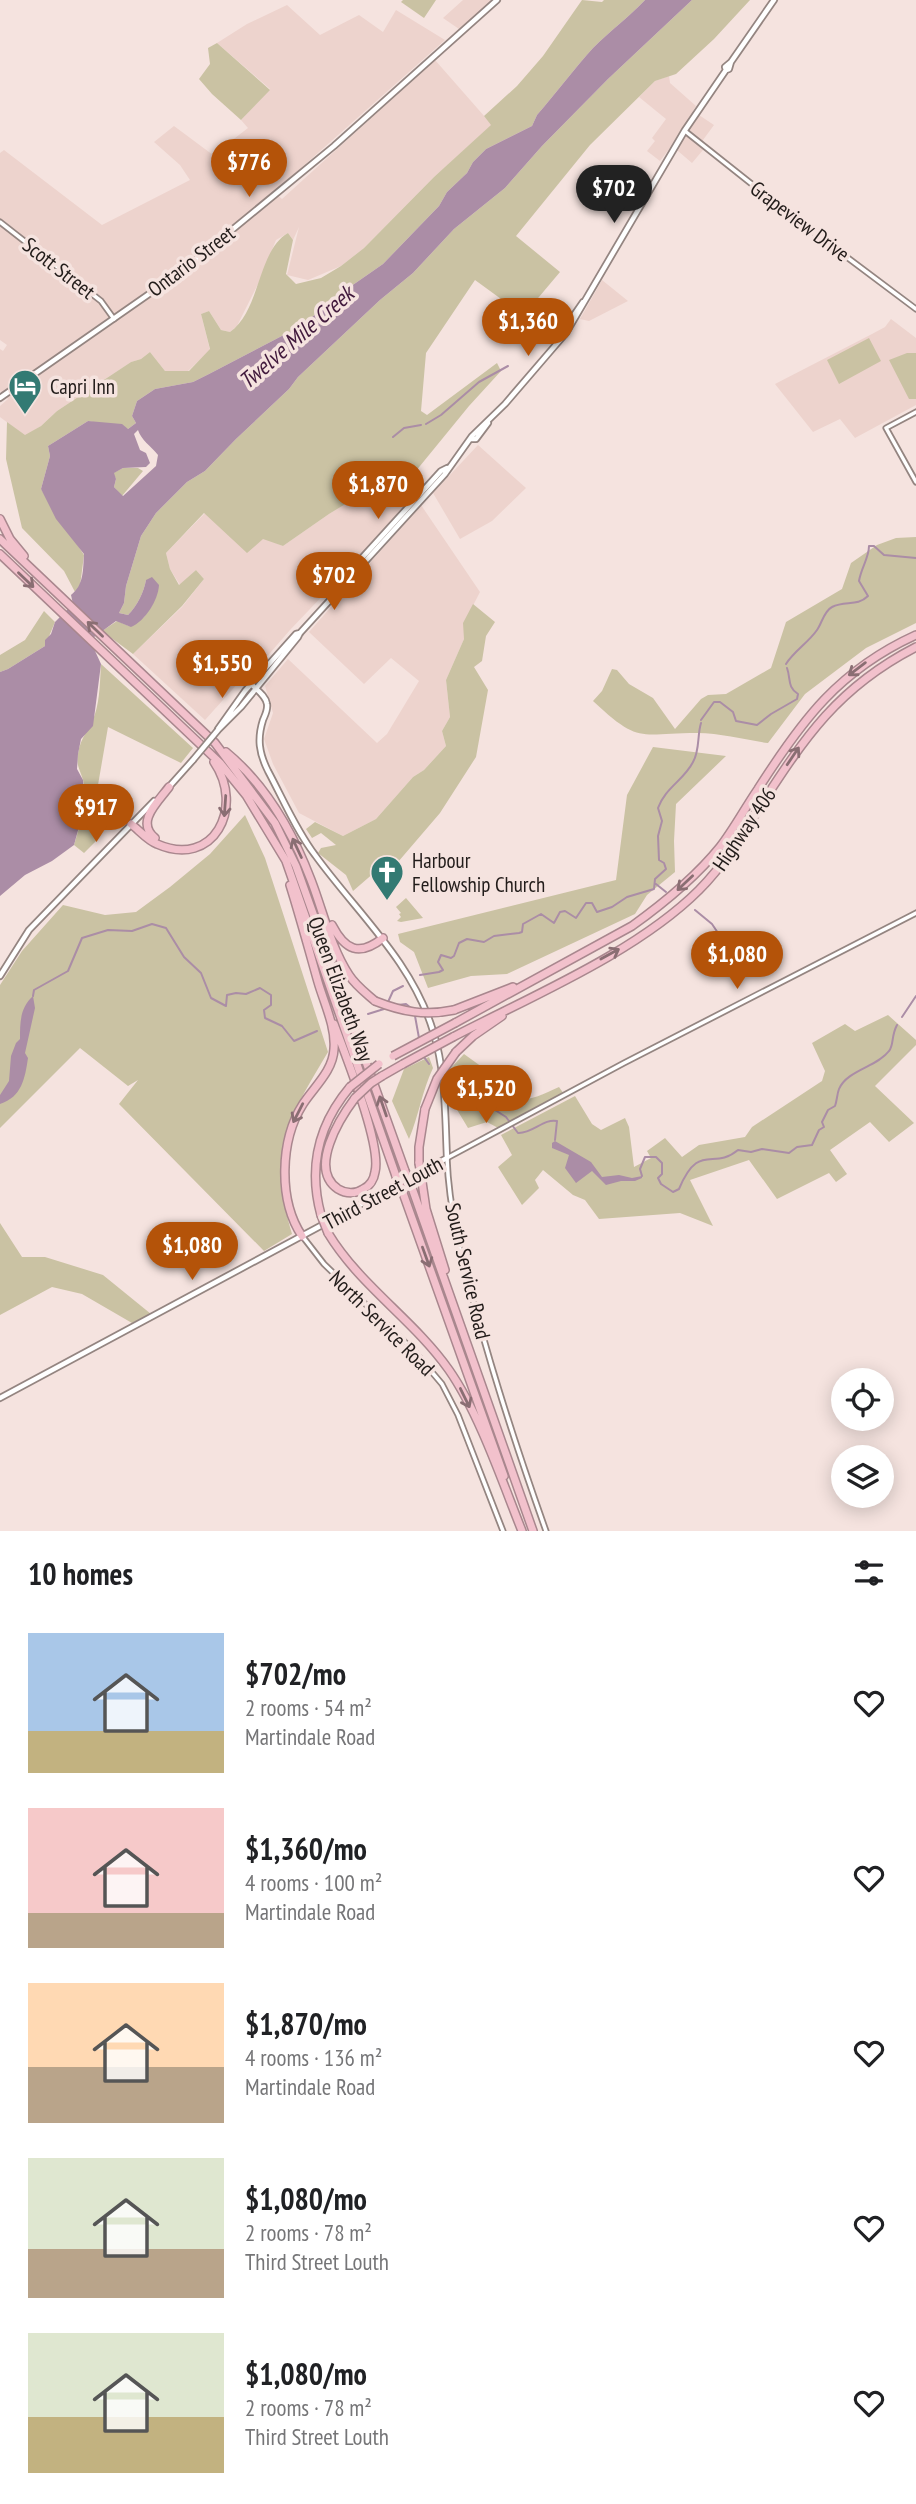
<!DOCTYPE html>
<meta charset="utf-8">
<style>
:root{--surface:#fff;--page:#f2f2f2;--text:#202124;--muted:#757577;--accent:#b45309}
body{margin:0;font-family:"PT Sans Narrow",sans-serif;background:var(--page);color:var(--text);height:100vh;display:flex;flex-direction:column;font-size:26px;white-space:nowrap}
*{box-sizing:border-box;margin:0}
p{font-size:23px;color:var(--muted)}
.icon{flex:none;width:38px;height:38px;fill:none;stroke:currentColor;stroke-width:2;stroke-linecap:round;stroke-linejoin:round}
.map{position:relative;height:1531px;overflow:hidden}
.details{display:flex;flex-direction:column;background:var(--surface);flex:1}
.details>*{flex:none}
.controls{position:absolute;left:831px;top:1368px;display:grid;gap:14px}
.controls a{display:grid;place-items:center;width:63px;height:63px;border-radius:50%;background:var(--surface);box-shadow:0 4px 18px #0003;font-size:35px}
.price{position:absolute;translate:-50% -60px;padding:0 16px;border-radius:24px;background:var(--accent);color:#fff;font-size:23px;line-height:46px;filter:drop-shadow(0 2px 4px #0008)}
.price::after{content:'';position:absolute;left:50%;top:42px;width:21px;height:16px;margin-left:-10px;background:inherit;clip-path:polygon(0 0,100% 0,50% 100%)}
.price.active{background:#222;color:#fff}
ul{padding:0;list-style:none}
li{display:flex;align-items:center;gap:21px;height:175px;padding:0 28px}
li span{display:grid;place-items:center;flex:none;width:196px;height:140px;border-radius:0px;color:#555}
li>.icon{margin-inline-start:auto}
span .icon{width:84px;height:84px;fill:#fffc;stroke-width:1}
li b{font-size:30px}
h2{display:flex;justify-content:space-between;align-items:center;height:84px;padding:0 28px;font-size:30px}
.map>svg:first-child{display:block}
</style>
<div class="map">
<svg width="916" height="1531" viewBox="0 0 916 1531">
<rect width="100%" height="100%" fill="#f5e3df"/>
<path fill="#edd3cd" d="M463 0H493L459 29 443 18Z
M287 5 320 35 359 15 383 32 396 10 445 40 274 192 282 199 435 60 492 125 434 177 364 248 341 266 308 280 287 275 299 227 293 240 288 233 276 240 260 280 237 326 230 332 221 330 209 311 201 314 210 350 188 371H165L150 352 141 359 131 362 57 411 41 426 25 436 0 417V406L8 399 0 391V349L3 351 7 345 0 340V153L4 150 102 225 190 180 180 165 154 142 174 126 213 155 248 128 241 120 270 89 217 43 247 24Z
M669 76 670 83 696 106 693 111 714 125 703 140V150L692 163 678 151 670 148 660 161 647 151 655 141 652 138 666 119 639 97 655 81Z
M602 280 628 301 589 321 580 319Z
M891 319 916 338V405L855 438 840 419 813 432 775 384 872 334 885 327Z
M478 445 526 488 492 521 460 539 433 493Z
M403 468 421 486 368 548 290 630 251 675 240 681 205 720 133 654 182 607 204 579 196 570 180 585 170 569 166 553 205 513 283 546 329 514Z
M421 505 480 592 464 623V639L446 680 450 717 442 731 446 746 424 770 413 777 376 819 343 836 299 813 273 764 264 739 273 713 265 686 288 659 377 743 387 734 419 681 391 658 364 684 309 632Z"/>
<path fill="#cac2a3" d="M403 0H436L424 18 401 2Z
M582 0 602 2 604 0H645C629 17 610 31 593 48 574 69 556 93 537 115L532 126 486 149 473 162 467 173 447 192 439 206 383 264 347 289 301 326 209 374 193 382 155 389 137 401 132 416 136 423 128 429 88 421 48 446 50 456 41 489 84 555 80 586 75 592 64 571 22 528 6 459 7 422 25 435 41 426 57 411 131 362 141 359 150 352 165 371H189L210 349 201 314 209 311 221 330 230 332C261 310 257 251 288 233L293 240 286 274 296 284 321 278 341 266 364 248 434 177 491 125 484 116 517 86 543 56Z
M692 0H750L714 39 676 74 655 81 590 145 516 236 560 272 528 310H516L475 280 426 353 421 411 427 415 497 363 501 371 469 406 411 477 403 469 329 514 283 546 263 539 247 553 204 513 166 553 170 569 179 585 196 570 204 579 182 606 133 654 102 631 117 621 129 626 144 617 153 604 146 580C144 592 137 606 128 615L119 613 124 603 126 586 141 536 156 513 187 482 205 471 236 439 289 389 298 377 380 300 413 273 454 229 505 188 542 146 608 79Z
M217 43 270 90 241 120 212 94 199 79 210 64 208 48Z
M869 338 881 361 839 384 827 360Z
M907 353H916V399H909L889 360Z
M123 468H138L143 471 122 496 114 487 116 479 113 473Z
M916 537V623L866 648 805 694 768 743C745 740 721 733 697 733 639 733 640 745 593 701L602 691 612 669 617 670 629 684 653 698 675 729 701 699 708 695 726 694 771 668 786 622 842 589 851 563 877 545 896 538Z
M473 604 495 622 486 636 482 661 474 667 488 690 476 757 440 813 398 862 375 872 353 891 346 875 318 853 321 848 336 845 321 833 312 838 306 829 315 822 343 836 376 819 413 777 424 770 446 746 442 731 450 717 446 680 464 639 463 623Z
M44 611 55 622 45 646 8 669 0 672V655L25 640Z
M101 664 193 748 181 763 108 727 98 785 96 841 84 853 74 845C80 825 89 800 83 780 80 769 76 766 78 754 80 737 91 728 95 714 100 699 100 680 101 664Z
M653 747 726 756 676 804 674 841 675 872 647 895 635 914 507 974 471 976 428 988 414 952 400 942 398 934 616 880 627 795Z
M245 815 265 858 328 1052C287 1121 267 1151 292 1234L264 1251 119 1104 138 1080 128 1086 80 1048 0 1128V1131V985L22 951 63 905 105 915 136 912 170 887 210 854Z
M406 898 423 918 401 922 397 921 401 917 399 914 401 913 396 907Z
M888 1015 916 1040V1045L875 1086 914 1123 889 1142 870 1122 830 1150 847 1174 836 1182 829 1173 777 1199 749 1160 690 1180 713 1226 680 1213 599 1219 585 1200 573 1195 543 1170 535 1180 539 1188 522 1205 498 1167 512 1155 501 1135 575 1096 592 1124 601 1130 625 1118 629 1127 634 1167 651 1158 647 1151 665 1138 682 1157 699 1145 745 1137 752 1127 822 1081 825 1071 812 1043 845 1024 855 1031Z
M464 1054 482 1067 481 1072 489 1083V1088C513 1109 533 1099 559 1087L564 1094 500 1129 487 1122 468 1128 456 1108 460 1085 448 1071Z
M429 1057 433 1068C422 1091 419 1115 409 1139L392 1101 404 1069Z
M0 1223 22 1257H45L103 1275 151 1314 132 1323 82 1294 52 1287 0 1315Z"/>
<path fill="#ab8da6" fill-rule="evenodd" d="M645 0H692L608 79 542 146 505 188 454 229 413 273 380 300 298 377 289 389 236 439 205 471 187 482 156 513 141 536 126 586 124 603 119 613 128 615C137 606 144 592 146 580L152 577 159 585C158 601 145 621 131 627L116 621 90 640 101 664 93 726 81 739 78 754 77 769 83 780 84 794 83 812 74 845 52 861 25 875 0 896V672L8 669 45 646V640L51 634 55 622 73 604 71 595C84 585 83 570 84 554L56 519 41 489 50 456 48 446 88 421 122 424 128 429 136 423 132 416 137 401 155 389 193 382 209 374 301 326 347 289 383 264 439 206 447 192 467 173 473 162 486 149 532 126 537 115C556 93 574 69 593 48 610 31 629 17 645 0ZM138 430C141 440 151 446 158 455L156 466 123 496 114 487 116 479 114 473 123 468 146 467 150 463 146 453 140 450 134 434Z
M33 996 35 1008 25 1053 28 1058C25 1078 22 1097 0 1104V1095L9 1081 11 1056 16 1043 20 1039C20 1022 20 1008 33 996Z
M555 1141 591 1162 602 1177 619 1175 632 1178 642 1176V1178L635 1181H621L606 1185 592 1171 576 1183 565 1168 569 1155 552 1148V1143Z"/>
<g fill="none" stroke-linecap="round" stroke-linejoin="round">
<path stroke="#ab8da6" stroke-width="2" d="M426 424 441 415 479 382 508 366
M393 437 404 428 421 425
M786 664C794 651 808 643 817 630 822 623 824 611 832 607 845 600 857 607 868 596L859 581C861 568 869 558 869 546H874L884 555 916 558
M701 720 714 702H720L733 712 736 721 757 725 771 714 797 699 798 694C787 687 791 679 787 668
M656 884 666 892
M695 910 712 924 724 942
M420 975 439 972 443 970 438 962 441 955 451 958 454 956 459 943 467 939 484 942 494 936 519 933 522 932 523 924 541 914 554 923 560 912 565 911 576 918 586 903H592L597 912 612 907 627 897 654 889 655 879 666 869 664 863 659 860 658 836 662 821 658 808C665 788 684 780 693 762 700 750 697 736 701 723
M33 996 34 990 68 971 82 938 108 930 132 931 152 924 166 928 184 957 201 973 211 998 226 1006 227 995 236 993 246 994 260 988 271 995V1005L264 1010 265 1018 282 1026 294 1041 317 1031
M388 1002 393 991 403 986
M398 1005 406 1004 411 1008
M368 1014 384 1009
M415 1016 419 1038
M902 1017 916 996
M424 1057 429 1064
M451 1072 471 1084 484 1103 506 1117 518 1133C532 1134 544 1118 557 1121L555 1140
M642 1176 640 1169 645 1157H656L662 1163V1174L658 1178 661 1184 673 1192 679 1189C699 1141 713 1171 738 1150L751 1152 762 1149 789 1153 797 1147 812 1145 819 1130 824 1127 822 1122 828 1110 835 1106C837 1101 837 1094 839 1089 847 1070 877 1067 889 1051 894 1045 891 1036 897 1025"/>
<defs>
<path id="tertiary" d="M685 131 792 216 916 309
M0 222 101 301 114 319
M916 412 886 428 916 482
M303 1237 324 1264 414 1351 442 1384 458 1415 503 1531
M546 1531C520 1458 496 1385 476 1311 462 1260 449 1211 447 1158L624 1063 916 913"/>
<path id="secondary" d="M726 70 725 67 731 62 774 0
M563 335V331L583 302
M0 398 182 271 334 146 497 0
M472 439H476L488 423
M350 575 351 570 441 471 447 468
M218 729 245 691 296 634 300 633
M218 730 241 707 298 637 300 633 445 474 472 436 505 404 566 333 685 130 726 70 729 69 731 62
M168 788 193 760
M0 976 29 930 154 801
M0 1398 447 1158C445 1116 446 1072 433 1031 412 961 357 913 315 855 296 830 283 799 268 771 259 753 257 739 263 720 265 715 268 710 267 704 266 696 257 690 251 684"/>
<path id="motorway" d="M0 519 10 539 24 556
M0 539 215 743 275 823 296 866 405 1171
M0 554 220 763 246 795 286 861 396 1176
M226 752C266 785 293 833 311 880 323 911 331 948 349 975 356 986 366 993 375 1001
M131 824C139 830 147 840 157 844 214 869 245 807 214 762
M155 838C135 822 158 802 169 787
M290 885C300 917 309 950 318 982 324 1003 336 1027 334 1049 333 1071 314 1087 303 1104 280 1140 278 1200 302 1236
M332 925C345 950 359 957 383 938
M454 1010 513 987
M455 1023 632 926C664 903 695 878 720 847 734 829 745 808 758 789 802 720 839 670 916 635
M334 1024C345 1054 382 1145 375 1172 374 1179 370 1186 363 1189 356 1194 346 1194 338 1189 308 1169 340 1118 355 1098
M453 1037C532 996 637 952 699 890 723 866 741 837 759 808 805 737 838 687 916 647
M456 1052 473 1036 502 1016
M382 1076 403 1064
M419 1163V1147L425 1109
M422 1182 426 1209 445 1270
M412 1188 533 1531
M403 1193 504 1476
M321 1215C308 1167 318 1125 350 1087
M328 1233C360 1286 414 1320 449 1370 479 1413 502 1481 522 1531"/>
</defs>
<use href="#tertiary" stroke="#948581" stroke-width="7"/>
<use href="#secondary" stroke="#948581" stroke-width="8"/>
<use href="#motorway" stroke="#a9878e" stroke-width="10"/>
<use href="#tertiary" stroke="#fff" stroke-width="3.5"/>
<use href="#secondary" stroke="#fff" stroke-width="4.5"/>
<use href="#motorway" stroke="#f2c1cc" stroke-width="7"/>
<defs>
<path id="secondary-bridge" d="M193 760 218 730"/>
<path id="motorway-bridge" d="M375 1001C403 1012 425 1016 454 1010
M393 1056 455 1023
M403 1064 453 1037
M350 1087 379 1064
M355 1098 371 1083 382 1076
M425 1109 437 1079 456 1052
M419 1163 422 1182
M405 1171 412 1188
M396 1176 403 1193
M321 1215 328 1233"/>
</defs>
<use href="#secondary-bridge" stroke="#948581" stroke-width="8" stroke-linecap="butt"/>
<use href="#motorway-bridge" stroke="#a9878e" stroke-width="10" stroke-linecap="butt"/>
<use href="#secondary-bridge" stroke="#fff" stroke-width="4.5"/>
<use href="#motorway-bridge" stroke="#f2c1cc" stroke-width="7"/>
</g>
<defs><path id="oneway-shaft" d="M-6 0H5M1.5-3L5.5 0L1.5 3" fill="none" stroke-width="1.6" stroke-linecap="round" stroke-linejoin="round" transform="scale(1.75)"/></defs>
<g stroke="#8a6e73">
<use href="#oneway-shaft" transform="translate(26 580) rotate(44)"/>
<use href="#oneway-shaft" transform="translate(95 629) rotate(-136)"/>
<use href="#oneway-shaft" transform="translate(857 669) rotate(143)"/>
<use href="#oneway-shaft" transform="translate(793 756) rotate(-56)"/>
<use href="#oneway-shaft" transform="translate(225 806) rotate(94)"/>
<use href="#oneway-shaft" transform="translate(297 848) rotate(-115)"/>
<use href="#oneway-shaft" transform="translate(685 883) rotate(137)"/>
<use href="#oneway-shaft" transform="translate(610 954) rotate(-29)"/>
<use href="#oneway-shaft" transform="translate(383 1106) rotate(-109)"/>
<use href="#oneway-shaft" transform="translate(298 1113) rotate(117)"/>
<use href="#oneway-shaft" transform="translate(426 1257) rotate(70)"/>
<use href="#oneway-shaft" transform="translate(465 1398) rotate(64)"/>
</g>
<defs>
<symbol id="hotel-pin" viewBox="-11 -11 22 30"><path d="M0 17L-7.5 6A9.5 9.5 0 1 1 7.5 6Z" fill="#337a73" stroke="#f5e3df"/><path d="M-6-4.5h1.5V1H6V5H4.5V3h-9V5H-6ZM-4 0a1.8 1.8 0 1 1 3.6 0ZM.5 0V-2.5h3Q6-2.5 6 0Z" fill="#fff"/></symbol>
<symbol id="church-pin" viewBox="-11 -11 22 30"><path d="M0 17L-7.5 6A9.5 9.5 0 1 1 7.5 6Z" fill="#337a73" stroke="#f5e3df"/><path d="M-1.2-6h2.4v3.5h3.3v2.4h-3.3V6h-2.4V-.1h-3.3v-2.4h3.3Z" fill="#fff"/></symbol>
</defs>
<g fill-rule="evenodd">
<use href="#hotel-pin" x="6" y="367" width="38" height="52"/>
<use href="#church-pin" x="368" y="853" width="38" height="52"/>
</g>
<g text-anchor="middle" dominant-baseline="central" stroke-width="7" stroke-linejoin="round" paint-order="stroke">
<g font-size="21" fill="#221c1a" stroke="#f5e3df">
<text transform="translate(800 221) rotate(37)">Grapeview Drive</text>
<text transform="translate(191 261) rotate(-37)">Ontario Street</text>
<text transform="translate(59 268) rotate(38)">Scott Street</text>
<text transform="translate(744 829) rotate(-56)">Highway 406</text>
<text transform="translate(341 989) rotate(70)">Queen Elizabeth Way</text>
<text transform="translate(383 1193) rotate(-28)">Third Street Louth</text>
<text transform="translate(468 1271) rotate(77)">South Service Road</text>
<text transform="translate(382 1323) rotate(45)">North Service Road</text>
</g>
<g font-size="21" fill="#221c1a" stroke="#f5e3df" text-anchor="start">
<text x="50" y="386">Capri Inn</text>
<text x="412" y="860">Harbour<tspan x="412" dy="24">Fellowship Church</tspan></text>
</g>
<g font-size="23" font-style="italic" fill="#41193c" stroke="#f5e3df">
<text transform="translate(296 337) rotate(-41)">Twelve Mile Creek</text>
</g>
</g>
</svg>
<div class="controls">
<a><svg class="icon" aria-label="locate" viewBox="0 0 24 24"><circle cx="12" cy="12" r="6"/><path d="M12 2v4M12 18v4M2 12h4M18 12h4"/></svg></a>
<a><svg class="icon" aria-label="layers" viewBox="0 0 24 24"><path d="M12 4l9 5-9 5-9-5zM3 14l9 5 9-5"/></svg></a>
</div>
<b class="price" style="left:249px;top:199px">$776</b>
<b class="price active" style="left:614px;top:225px">$702</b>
<b class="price" style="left:528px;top:358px">$1,360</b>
<b class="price" style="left:378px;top:521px">$1,870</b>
<b class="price" style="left:334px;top:612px">$702</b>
<b class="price" style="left:222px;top:700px">$1,550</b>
<b class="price" style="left:96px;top:844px">$917</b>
<b class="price" style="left:737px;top:991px">$1,080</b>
<b class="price" style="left:486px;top:1125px">$1,520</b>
<b class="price" style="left:192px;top:1282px">$1,080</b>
</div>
<section class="details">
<h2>10 homes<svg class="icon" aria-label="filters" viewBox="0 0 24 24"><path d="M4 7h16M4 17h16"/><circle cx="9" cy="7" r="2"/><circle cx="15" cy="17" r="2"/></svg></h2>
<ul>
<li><span style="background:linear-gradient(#a9c7e8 70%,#c2b280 0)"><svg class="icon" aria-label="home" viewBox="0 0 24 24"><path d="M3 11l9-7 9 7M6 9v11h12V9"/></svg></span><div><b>$702/mo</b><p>2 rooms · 54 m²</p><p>Martindale Road</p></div><svg class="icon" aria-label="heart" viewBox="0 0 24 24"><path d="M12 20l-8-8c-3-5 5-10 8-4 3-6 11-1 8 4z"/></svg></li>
<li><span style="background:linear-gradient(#f6c9c9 75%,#b9a48a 0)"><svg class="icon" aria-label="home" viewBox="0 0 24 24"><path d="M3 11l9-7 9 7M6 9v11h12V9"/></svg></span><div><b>$1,360/mo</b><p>4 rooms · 100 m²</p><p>Martindale Road</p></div><svg class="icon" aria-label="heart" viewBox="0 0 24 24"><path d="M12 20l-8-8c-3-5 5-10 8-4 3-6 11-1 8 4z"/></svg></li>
<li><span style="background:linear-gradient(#ffd9b3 60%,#b9a48a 0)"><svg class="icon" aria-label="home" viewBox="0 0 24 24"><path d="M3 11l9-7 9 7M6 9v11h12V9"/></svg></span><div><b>$1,870/mo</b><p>4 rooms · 136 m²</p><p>Martindale Road</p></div><svg class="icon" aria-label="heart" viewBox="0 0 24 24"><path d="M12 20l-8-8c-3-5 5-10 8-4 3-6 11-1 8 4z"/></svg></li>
<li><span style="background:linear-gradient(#dfe7d0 65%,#b9a48a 0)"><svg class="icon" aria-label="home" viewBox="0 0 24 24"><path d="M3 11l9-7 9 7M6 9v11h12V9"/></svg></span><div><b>$1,080/mo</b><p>2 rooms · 78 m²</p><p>Third Street Louth</p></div><svg class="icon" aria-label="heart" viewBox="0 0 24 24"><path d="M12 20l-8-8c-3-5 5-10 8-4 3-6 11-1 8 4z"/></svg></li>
<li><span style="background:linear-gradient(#dfe7d0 60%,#c2b280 0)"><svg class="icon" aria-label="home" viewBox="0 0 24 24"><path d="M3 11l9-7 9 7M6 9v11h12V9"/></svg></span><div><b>$1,080/mo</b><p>2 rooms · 78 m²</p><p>Third Street Louth</p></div><svg class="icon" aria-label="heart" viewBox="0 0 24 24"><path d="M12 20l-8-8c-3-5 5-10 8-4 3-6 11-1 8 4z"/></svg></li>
</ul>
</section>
